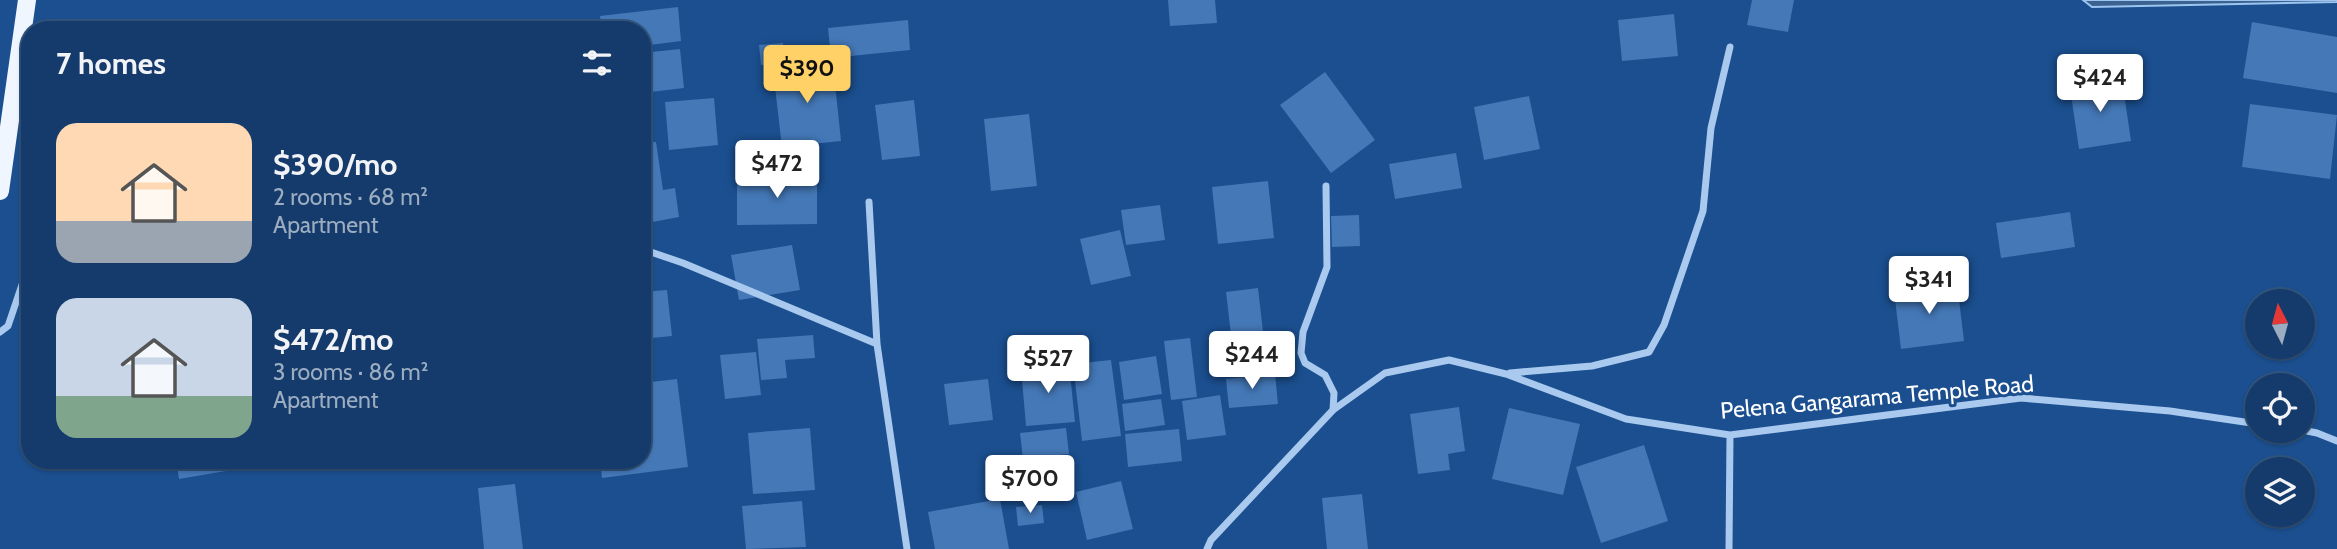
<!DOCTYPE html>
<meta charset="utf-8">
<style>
:root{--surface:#143b6b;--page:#214673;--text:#f1f3f6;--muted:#9dadc1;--line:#33557e;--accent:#ffd166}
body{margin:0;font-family:Cabin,sans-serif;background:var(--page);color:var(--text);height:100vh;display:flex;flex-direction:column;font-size:26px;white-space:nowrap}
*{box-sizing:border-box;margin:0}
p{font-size:23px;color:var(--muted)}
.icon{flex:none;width:38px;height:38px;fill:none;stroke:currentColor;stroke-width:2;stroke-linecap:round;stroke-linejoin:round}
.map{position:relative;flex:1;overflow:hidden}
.sheet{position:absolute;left:21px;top:21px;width:630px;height:448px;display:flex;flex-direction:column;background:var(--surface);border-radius:28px;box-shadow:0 2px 5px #0004,0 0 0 2px var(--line)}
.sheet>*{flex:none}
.needle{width:46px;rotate:354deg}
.controls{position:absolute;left:2245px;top:289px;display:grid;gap:14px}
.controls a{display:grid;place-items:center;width:70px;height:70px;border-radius:50%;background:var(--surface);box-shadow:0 2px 5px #0004,0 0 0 2px var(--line);font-size:35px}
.price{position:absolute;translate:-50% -60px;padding:0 16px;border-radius:7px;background:#fff;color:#222;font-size:23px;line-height:46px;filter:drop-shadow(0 2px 4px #0008)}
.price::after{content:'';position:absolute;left:50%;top:42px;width:21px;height:16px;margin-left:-10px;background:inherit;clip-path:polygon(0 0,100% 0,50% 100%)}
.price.on{background:var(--accent);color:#111}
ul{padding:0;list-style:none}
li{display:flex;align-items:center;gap:21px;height:175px;padding:0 35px}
li span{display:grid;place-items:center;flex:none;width:196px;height:140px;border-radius:21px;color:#555}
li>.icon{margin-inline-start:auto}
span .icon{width:84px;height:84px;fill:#fffc;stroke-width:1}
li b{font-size:30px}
h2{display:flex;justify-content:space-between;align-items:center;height:84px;padding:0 35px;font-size:30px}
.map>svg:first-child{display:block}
</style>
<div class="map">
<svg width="2337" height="549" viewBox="0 0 2337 549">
<rect width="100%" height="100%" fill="#1b4f8f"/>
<path fill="#3c6290" stroke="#9cc4f0" stroke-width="2" d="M2083 0H2337V2L2092 7Z"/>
<path fill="#4478b7" d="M1168 0H1215L1217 23 1170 26Z
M1752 0H1794L1788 32 1747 25Z
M678 7 681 41 642 46V30H602L600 16Z
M1674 14 1678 56 1622 61 1618 20Z
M908 20 910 50 831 58 828 28Z
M2252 22 2337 37V93L2243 78Z
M783 43 785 63 761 65 759 45Z
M680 49 684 88 642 93V53Z
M833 64 841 141 782 147 773 70Z
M1325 72 1375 140 1331 173 1280 105Z
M2122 80 2131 141 2079 149 2070 88Z
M1529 96 1540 149 1484 160 1474 107Z
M714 98 718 145 669 150 665 102Z
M914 100 920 156 882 160 875 105Z
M2250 104 2337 115 2330 179 2242 167Z
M1029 114 1037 186 991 191 984 119Z
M656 142 663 190 675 188 679 217 642 224V143Z
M1456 153 1462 188 1395 199 1389 164Z
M817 176V224L737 225V177Z
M1268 181 1274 238 1218 244 1212 187Z
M1160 205 1165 240 1126 245 1121 210Z
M2070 212 2075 247 2001 258 1996 223Z
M1359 215 1360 246 1332 247 1331 216Z
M1120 230 1131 276 1091 285 1080 239Z
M792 245 800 290 739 300 731 255Z
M1957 283 1964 341 1901 349 1894 291Z
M1258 288 1265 349 1233 352 1226 292Z
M667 290 672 336 642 339V292Z
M813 335 815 358 785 360 787 378 761 380 757 339Z
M1190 338 1197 397 1171 400 1164 341Z
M756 352 761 395 725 399 720 355Z
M1156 356 1162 394 1124 400 1119 362Z
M1111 360 1121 436 1082 441 1073 364Z
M1069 363 1075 422 1026 426 1021 368Z
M28 365H30V413L20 411Z
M1275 374 1278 404 1229 408 1226 379Z
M677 379 688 467 602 478 600 460H642V383Z
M988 379 993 420 949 425 944 384Z
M1220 395 1226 435 1187 440 1182 401Z
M1161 399 1165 425 1125 431 1122 404Z
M1459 407 1465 451 1448 454 1450 470 1418 474 1410 414Z
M1509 408 1580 424 1563 495 1492 479Z
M810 428 815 490 753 494 748 433Z
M1066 428 1069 454 1023 459 1020 433Z
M1179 429 1182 461 1128 467 1125 434Z
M1644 445 1668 521 1601 543 1576 467Z
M176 460H237L238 469 179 479Z
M1121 481 1133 529 1087 540 1076 492Z
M515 484 523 549H484L478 488Z
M1362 494 1368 549H1327L1322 498Z
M1000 499 1009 549H935L928 512Z
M802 501 806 547 746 549 742 506Z
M1042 505 1044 523 1018 526 1016 507Z"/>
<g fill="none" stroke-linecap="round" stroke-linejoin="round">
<path stroke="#a9c9ee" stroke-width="7" d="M1326 186 1327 267 1303 332 1301 353 1305 363 1325 375 1334 393 1333 410
M869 202 877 344 907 549
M642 249 683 263 877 344
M0 332 8 326 30 261
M1510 373 1592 366 1649 352 1664 325 1703 211 1711 128 1730 47
M2302 430 2317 433 2337 441
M1207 549 1211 540 1333 410 1385 373 1449 360 1506 374 1626 419 1730 435 2021 398 2170 411 2258 424
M1729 549 1730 435"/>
<path stroke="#f0f6ff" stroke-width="18" d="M0 191 27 0"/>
</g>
<g text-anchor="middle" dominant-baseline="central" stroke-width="6" stroke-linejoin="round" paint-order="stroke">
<g font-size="23" fill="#fff" stroke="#1b4f8f">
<text transform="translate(1877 397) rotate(-5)">Pelena Gangarama Temple Road</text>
</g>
</g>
</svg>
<div class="controls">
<a><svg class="needle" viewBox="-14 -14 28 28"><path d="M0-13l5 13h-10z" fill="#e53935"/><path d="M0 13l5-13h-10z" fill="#9dadc1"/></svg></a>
<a><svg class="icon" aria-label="locate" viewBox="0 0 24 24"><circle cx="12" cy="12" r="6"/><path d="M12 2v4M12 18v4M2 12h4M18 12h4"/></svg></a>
<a><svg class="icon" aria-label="layers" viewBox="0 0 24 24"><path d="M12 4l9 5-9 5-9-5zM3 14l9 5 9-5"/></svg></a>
</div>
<b class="price on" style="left:807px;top:105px">$390</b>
<b class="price" style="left:2100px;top:114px">$424</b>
<b class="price" style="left:777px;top:200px">$472</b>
<b class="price" style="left:1929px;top:316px">$341</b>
<b class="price" style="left:1252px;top:391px">$244</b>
<b class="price" style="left:1048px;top:395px">$527</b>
<b class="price" style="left:1030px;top:515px">$700</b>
<section class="sheet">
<h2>7 homes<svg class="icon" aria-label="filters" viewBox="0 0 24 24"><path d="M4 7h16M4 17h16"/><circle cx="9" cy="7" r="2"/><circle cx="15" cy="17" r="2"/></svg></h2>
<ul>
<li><span style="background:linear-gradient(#ffd9b3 70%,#9aa5b1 0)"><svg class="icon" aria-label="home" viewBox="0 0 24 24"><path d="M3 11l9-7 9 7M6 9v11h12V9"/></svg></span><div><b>$390/mo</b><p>2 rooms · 68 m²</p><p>Apartment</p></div></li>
<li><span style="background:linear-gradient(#c9d6e8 70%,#7fa58c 0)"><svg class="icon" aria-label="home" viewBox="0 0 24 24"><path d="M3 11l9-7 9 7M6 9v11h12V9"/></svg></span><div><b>$472/mo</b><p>3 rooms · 86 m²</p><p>Apartment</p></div></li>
</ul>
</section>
</div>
